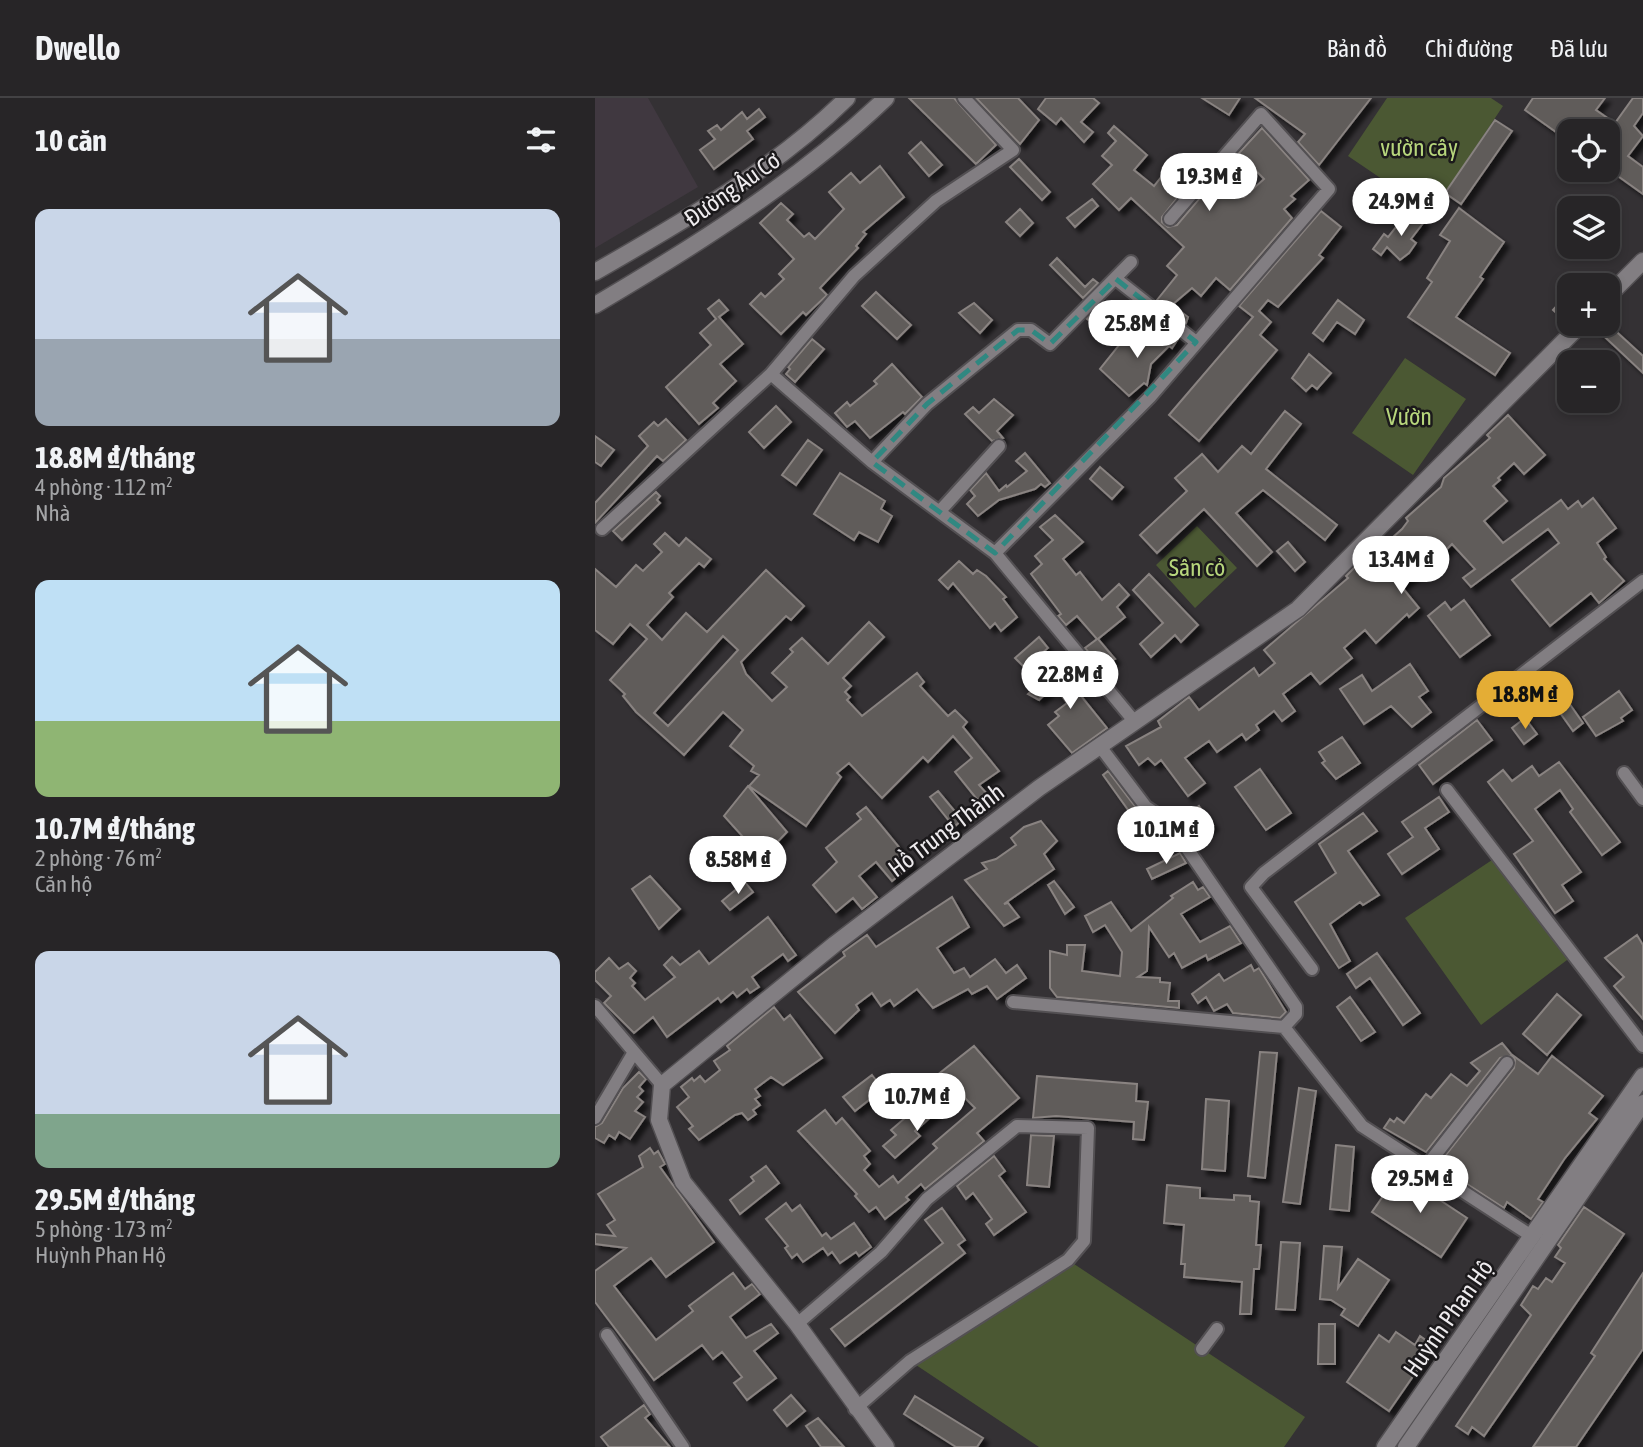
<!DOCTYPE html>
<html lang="vi">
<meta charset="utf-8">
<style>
:root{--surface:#272527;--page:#333133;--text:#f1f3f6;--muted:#a4a5a7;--line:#434244;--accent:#e4ad35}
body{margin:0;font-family:"Asap Condensed",sans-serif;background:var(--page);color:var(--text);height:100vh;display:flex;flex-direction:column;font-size:26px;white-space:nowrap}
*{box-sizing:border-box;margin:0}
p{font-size:23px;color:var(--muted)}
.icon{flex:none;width:38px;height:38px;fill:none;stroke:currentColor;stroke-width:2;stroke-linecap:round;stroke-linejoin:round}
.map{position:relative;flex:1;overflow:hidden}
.details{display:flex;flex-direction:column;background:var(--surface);width:595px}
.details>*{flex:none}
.fabs{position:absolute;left:962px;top:21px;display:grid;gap:14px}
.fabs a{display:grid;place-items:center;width:63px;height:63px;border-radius:14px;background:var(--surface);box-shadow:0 4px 10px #0003,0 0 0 2px var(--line);font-size:35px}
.price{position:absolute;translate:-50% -60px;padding:0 16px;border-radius:24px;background:#fff;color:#222;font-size:23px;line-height:46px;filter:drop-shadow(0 2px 4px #0008)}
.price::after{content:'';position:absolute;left:50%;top:42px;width:21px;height:16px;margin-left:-10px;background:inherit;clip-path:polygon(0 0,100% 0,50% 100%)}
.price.selected{background:var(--accent);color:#111}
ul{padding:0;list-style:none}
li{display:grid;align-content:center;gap:14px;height:371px;padding:0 35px}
li span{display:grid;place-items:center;height:217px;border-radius:14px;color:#555}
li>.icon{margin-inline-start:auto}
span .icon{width:126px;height:126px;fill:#fffc;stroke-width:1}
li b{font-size:30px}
h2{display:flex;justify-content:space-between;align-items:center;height:84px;padding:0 35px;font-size:30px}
header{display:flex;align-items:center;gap:42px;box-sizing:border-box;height:98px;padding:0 35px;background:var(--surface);border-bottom:2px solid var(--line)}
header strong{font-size:33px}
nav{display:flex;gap:38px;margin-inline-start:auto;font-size:24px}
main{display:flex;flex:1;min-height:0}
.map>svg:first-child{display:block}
</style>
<header>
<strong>Dwello</strong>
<nav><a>Bản đồ</a><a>Chỉ đường</a><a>Đã lưu</a></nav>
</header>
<main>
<section class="details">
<h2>10 căn<svg class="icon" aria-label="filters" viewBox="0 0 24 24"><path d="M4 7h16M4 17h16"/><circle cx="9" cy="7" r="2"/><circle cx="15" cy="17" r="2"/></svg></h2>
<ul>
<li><span style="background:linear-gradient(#c9d6e8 60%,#9aa5b1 0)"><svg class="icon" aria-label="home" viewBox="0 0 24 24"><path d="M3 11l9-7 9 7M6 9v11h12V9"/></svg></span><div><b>18.8M ₫/tháng</b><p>4 phòng · 112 m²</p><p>Nhà</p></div></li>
<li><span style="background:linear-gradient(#bfe0f5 65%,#8fb573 0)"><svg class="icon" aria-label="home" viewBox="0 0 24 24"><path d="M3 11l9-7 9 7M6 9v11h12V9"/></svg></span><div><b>10.7M ₫/tháng</b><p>2 phòng · 76 m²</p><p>Căn hộ</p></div></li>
<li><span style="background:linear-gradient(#c9d6e8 75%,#7fa58c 0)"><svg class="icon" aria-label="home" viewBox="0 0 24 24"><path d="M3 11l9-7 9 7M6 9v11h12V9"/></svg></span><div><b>29.5M ₫/tháng</b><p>5 phòng · 173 m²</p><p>Huỳnh Phan Hộ</p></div></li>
</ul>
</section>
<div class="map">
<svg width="1048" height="1349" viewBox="0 0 1048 1349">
<defs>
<filter id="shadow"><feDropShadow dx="5" dy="5" stdDeviation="2" flood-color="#0009"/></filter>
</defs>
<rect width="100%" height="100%" fill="#343134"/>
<path fill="#403840" d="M0 0H53L103 89 0 150Z"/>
<path fill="#4b5833" d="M792 0H896L908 8 837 115 753 58Z
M810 260 871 301 818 377 757 335Z
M602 428 642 470 600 510 561 467Z
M900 760 976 859 886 927 810 820Z
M473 1162 710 1319 689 1349H444L315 1263Z"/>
<path fill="#615c5a" stroke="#898381" stroke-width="2" fill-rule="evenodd" filter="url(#shadow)" d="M314 0H359L401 47 381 66Z
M381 0H423L444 22 425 46Z
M451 0H498L504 5 486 24 498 34 489 44 466 20 461 26 443 11Z
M607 0H645L634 17Z
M660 0H776L724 67 703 44 710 36Z
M938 0H1010L1001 12 1020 25 1038 0H1048V15L1039 28 1048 38 1033 58 1048 69V96L1020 76 1024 71 1013 63V33L1000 26 994 33H975V44L930 12Z
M164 11 170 19 152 33 158 41 119 71 105 52 120 41 113 33 122 27 126 32 147 14 152 21Z
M900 22 917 33 866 106 850 95Z
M519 28 552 57 539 72 559 88 571 73 590 90 567 119V124L573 129 582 127 626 75 649 99 669 81 644 55 667 30 714 82 696 98 700 101 689 111 697 120 635 192 621 180 606 198 597 190 577 207 593 219 591 225 562 202 582 177 572 168 589 149 536 100 524 112 498 86 517 67 507 58 521 43 513 35Z
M326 44 347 67 334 78 314 55Z
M424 61 455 94 447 102 415 69Z
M285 68 309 99 268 134 271 136 261 148 263 150 225 190 232 197 211 217 208 214 186 236 155 206 166 195 170 199 189 181 184 176 199 161 165 125 186 105 198 116 192 122 209 139 214 135 220 141 249 111 234 94 256 75 265 85Z
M497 101 503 108 480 129 472 120Z
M864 110 909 144 885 179 888 181 861 219 915 255 900 277 813 219 837 184 832 180 855 143 845 137Z
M425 111 438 125 425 138 411 124Z
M726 113 746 129 724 157 728 160 683 209 673 202 664 213 676 224 665 237 682 252 604 343 574 317 658 219 644 208Z
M816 115 829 124 816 141 821 145 814 155 805 162 792 149 786 157 778 151 789 136 793 139 801 129 804 132Z
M462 160 490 189 498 181 503 185 488 200 455 167Z
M975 193V215L969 222 958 212Z
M281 194 316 227 302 241 267 208Z
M124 202 133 212 124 219 148 246 125 266 141 283 118 305 123 310 104 326 71 289 116 247 105 235 121 221 113 211Z
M743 202 769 222 760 236 742 224 728 243 718 235Z
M379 205 397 222 385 235 364 215Z
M500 213 525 237 520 243 492 221Z
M996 226H1013L1048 258V275Z
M566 228 583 241 577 250 574 248 556 266 552 287 549 285 534 298 505 271 529 241 540 250 554 234 557 237Z
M217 241 229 251 200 284 191 276 195 271 193 269Z
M714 256 736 275 722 291 717 287 711 293 697 280Z
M297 266 327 299 310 316 308 314 275 340 260 323 252 329 240 315 252 304 255 308 282 286 279 283Z
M399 301 418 317 402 333 408 340 397 343 370 316 378 309 384 315Z
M181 308 196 324 169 350 154 334Z
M690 313 706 326 671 371 742 427 730 442 668 392 641 415 677 454 662 468 609 411 562 455 545 437 592 393 580 380 607 356 623 374 647 348 656 356Z
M913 317 950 357 929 376 919 365 903 380 905 382 898 388 912 403 889 423 908 445 966 402 973 411 983 403 987 409 998 400 1021 430 1002 445 1011 459 1009 461 1029 483 1004 505 996 495 955 528 917 482 964 445 953 431 876 489 868 480 880 471 857 446 839 464 836 461 806 488 824 510 814 519 812 516 781 545 770 532 749 550 757 560 725 586 716 575 688 596 700 613 687 623 679 613 661 627 664 632 651 642 647 636 622 654 614 643 590 660 610 685 593 698 566 662 560 667 553 660 544 667 531 648 566 629 563 623 594 599 604 612 659 570 664 578 680 565 669 552 753 480 751 478 776 453 779 456 807 431 813 423 811 420 846 389 849 380 895 340 892 337Z
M71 321 91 342 68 363 62 358 0 425V405L53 348 44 338 59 324 63 328Z
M0 338 19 352 6 368 0 364Z
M213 342 227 352 201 387 187 377Z
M430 355 455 385 450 389 446 386 440 391 404 402 383 418 372 406 380 398 375 392 391 375 404 393 411 387 412 389 432 373 421 363Z
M505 369 528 389 517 401 495 381Z
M245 375 290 403 286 411 297 418 283 444 264 434 259 442 219 416Z
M61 394 65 398 62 402 65 405 27 442 18 433Z
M460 417 488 444 468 461 481 477 485 474 507 502 524 486 534 497 522 509 530 519 503 541 520 561 505 568 490 550 502 541 482 518 471 527 463 518 466 516 436 476 447 466 440 458 458 442 445 429Z
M70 435 84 448 91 440 116 461 109 469 104 465 74 495 78 499 52 527 67 542 91 515 112 534 171 472 209 508 196 522 191 518 146 564 151 576 177 603 192 589 177 575 198 554 195 551 207 540 233 566 274 524 289 539 248 580 256 588 250 594 255 599 252 602 267 618 322 575 329 584 325 588 353 618 360 612 372 624 368 629 404 673 384 687 394 698 385 705 360 674 377 660 358 638 333 664 328 659 287 700 254 665 242 675 246 679 211 728 154 688 164 677 156 673 159 668 135 648 148 632 128 614 89 657 41 614 28 598 30 596 15 582 52 541 35 526 18 546 0 532V471L21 489 41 467 48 473 67 454 59 446ZM128 538 143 552 73 628 59 615Z
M693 444 710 464 700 473 682 453Z
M364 463 378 476 382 472 391 478 411 499 408 501 422 519 406 533 400 525 395 530 358 485 353 491 344 482Z
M554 476 603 527 586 544 580 537 556 559 545 546 568 525 538 492Z
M869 502 895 537 865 559 833 518 850 504 856 512Z
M444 539 453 550 430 570 420 560Z
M471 563 479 570 470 578 512 630 477 655 453 627 464 618 460 614 472 605 459 588 444 602 433 596Z
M815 566 833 593 824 599 836 614 817 629 796 608 769 626 745 591 767 577 777 593Z
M1024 593 1037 612 1026 620 1028 623 1001 638 988 619Z
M974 605 988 625 978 633 963 612Z
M930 620 942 636 929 646 917 630Z
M882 622 897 642 838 686 824 667Z
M747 639 765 665 741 681 727 665 730 663 724 654Z
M964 664 1025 744 1007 757 975 714 978 711 965 692 940 711 986 774 967 787 978 803 960 815 919 756 938 743 893 684 908 672 917 683 937 668 944 678Z
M665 671 696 715 671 732 640 689Z
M513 673 542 711 536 716 508 677Z
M153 688 192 734 167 760 129 718Z
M343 693 367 722 359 729 335 699Z
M844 699 854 714 830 730 844 751 807 776 793 756 818 739 807 724Z
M604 708 618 727 597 742 584 722Z
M271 709 318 766 297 783 281 764 264 778 282 799 267 811 258 800 241 814 218 787 242 764 231 750 266 721 262 716Z
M768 715 782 733 753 753 784 797 768 807 765 804 735 826 755 863 744 870 700 804 741 775 724 746Z
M446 723 462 743 449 756 459 771 409 806 413 805 424 819 409 828 370 782 392 771 387 765 401 761 421 747 416 740 429 729Z
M585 755 591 765 557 781 552 771Z
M55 778 85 811 64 831 37 791Z
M459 783 479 809 470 816 453 787Z
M150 784 158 794 135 812 127 803Z
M598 784 603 792 608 789 615 799 586 816 605 844 635 828 646 845 613 862 611 857 587 870 579 855 574 859 554 829 552 873 543 879 565 880V884L575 885 573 903H584V910L462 899 455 890V853L472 857V847H490L487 873 525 878 527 854 510 827 498 834 490 818 516 804 536 833 578 800 576 798Z
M357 799 374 829 342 850 359 875 369 870 375 879 400 861 411 875 422 867 431 880 402 901 392 888 377 896 373 891 338 910 322 891 299 908 295 902 286 908 277 895 261 907 264 912 240 935 203 894 250 858 248 854 272 837 281 849Z
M173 819 201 857 193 863 188 856 157 879 164 889 155 895 152 891 142 899 138 894 126 904 123 900 72 939 58 919 39 935 9 905 16 898 0 882V874L14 860 24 871 33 865 41 873 35 880 40 885 37 888 50 902 80 879 69 867 77 859 85 867 104 853 114 866Z
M1042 837 1048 847V921L1019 888 1029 879 1010 860Z
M782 855 825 915 808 927 775 880 761 890 752 876Z
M656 867 659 873 664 870 691 914 685 920 638 915 632 906 619 913 611 899 603 905 597 896 624 876 629 883Z
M962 896 986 917 952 957 928 936Z
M755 899 780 934 766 943 742 909Z
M179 909 189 922 195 917 227 960 188 987 176 979 160 991 165 998 160 1001 165 1007 158 1012 161 1016 153 1022 147 1015 140 1017 104 1042 94 1031 98 1028 82 1009 94 999 86 989 97 980 99 983 105 978 110 984 125 972 119 963 135 952 132 948Z
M907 945 916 956 943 976 957 958 1008 998 994 1015 1002 1021 970 1060 943 1101 948 1104 936 1121 912 1104 909 1110 843 1067 919 970 920 962 917 958 905 960 831 1054 789 1030 795 1021 799 1024 802 1020 809 1025 831 996 836 1000 856 976 872 988 885 973 876 965Z
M379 948 424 1000 382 1035 389 1043 330 1091 326 1086 311 1099 314 1102 290 1121 281 1109 274 1114 260 1098 262 1096 203 1033 230 1012 241 1026 247 1020 275 1053 269 1058 275 1066 269 1072 284 1089 298 1078 303 1085 342 1050 338 1046 380 1010 364 994 320 1033 325 1038 300 1060 288 1048 301 1037 296 1032 317 1014 308 1004Z
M665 954 682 955 670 1080 653 1078Z
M44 974 51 981 44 989 48 993 42 999 48 1004 40 1013 50 1019 35 1041 24 1034 20 1041 14 1037 9 1045 0 1040V1029L7 1025 28 990Z
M277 977 288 991 260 1013 248 999Z
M442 978 542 986 541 1003 553 1004 549 1042 538 1041 539 1024 461 1018 438 1020Z
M704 990 721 993 705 1106 688 1104Z
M611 1001 634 1003 630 1073 607 1071Z
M436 1037 459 1038 454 1089 432 1087Z
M741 1047 759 1049 754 1113 735 1111Z
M55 1050 59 1056 63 1053 70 1066 65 1069 119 1144 71 1179 56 1160 19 1188 61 1242 98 1213 94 1208 138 1175 150 1191 157 1186 165 1196 135 1219 151 1240 176 1226 183 1235 159 1253 181 1280 152 1302 139 1285 147 1279 127 1254 118 1261 107 1247 59 1282 0 1204V1173L31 1150 0 1146V1136L20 1138 12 1127 20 1122 3 1096 48 1069 44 1058Z
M399 1058 410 1073 404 1078 431 1114 399 1137 391 1126 397 1121 378 1095 371 1101 362 1088Z
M171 1068 184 1085 145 1116 135 1102 159 1083 156 1079Z
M804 1075 872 1120 846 1159 777 1114Z
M572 1087 605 1090V1100L639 1102V1097L655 1098V1103L664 1104 661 1147H666L664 1171H659L656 1216H645L647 1184 589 1179 590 1166H586L589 1127 569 1125Z
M191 1105 197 1113 205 1107 227 1138 231 1135 236 1141 259 1125 276 1149 264 1158 261 1154 245 1165 237 1154 233 1157 228 1150 208 1164 202 1156 197 1160 190 1150 193 1148 171 1121Z
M989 1109 1029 1136 889 1338 877 1329 873 1336 861 1328 936 1217 926 1207 938 1188 943 1191 951 1180 957 1184 970 1165 960 1159 966 1150 963 1147Z
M347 1110 370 1142 363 1147 370 1155 250 1248 236 1231 348 1145 330 1122Z
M686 1144 705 1145 700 1212 681 1211Z
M729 1148 747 1149 743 1190 763 1161 794 1182 763 1228 746 1217 750 1211 736 1202 725 1201Z
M1048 1175V1251L981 1349H938L1000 1258 996 1255Z
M724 1226H740V1266H723Z
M801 1234 820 1247 825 1238 839 1248 794 1313 752 1284 784 1237 794 1244Z
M196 1297 210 1313 192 1328 179 1312Z
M320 1298 388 1340 382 1349H361L309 1316Z
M49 1307 55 1316 50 1320 75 1349H14L6 1339Z
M223 1320 249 1349H226L211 1328Z"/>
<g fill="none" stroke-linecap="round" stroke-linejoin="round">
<defs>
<path id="minor" d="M521 181 601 244
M176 276 277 364 400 455 539 623
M277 364 332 306 423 232H436L455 246 536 164
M345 413 404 348
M7 431 176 276 259 178 341 103 418 52 369 0
M400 455 555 299 734 91 666 16 575 121
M504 647 551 709 574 724 701 909V916L689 929
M1029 675 1048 701
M852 692 1048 948
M717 871 656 789 669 775 1048 483
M418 904 689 929 767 1028 938 1139
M0 908 67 987
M0 1020 39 954
M830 1070 912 965
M202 1226 286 1154 332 1101 422 1028 493 1030 489 1143 473 1162 315 1263 260 1311
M12 1237 88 1349
M607 1251 622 1231"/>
<path id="tertiary" d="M0 174C87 124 180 71 252 0
M1013 198 1048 163
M0 207C102 147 205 82 291 0
M291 1349 202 1226 88 1084 64 1022 67 987 240 846 444 690 703 511 986 226
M790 1349 1048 978
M811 1349 1048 1005"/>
</defs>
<use href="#minor" stroke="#535053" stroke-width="16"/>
<use href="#tertiary" stroke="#535053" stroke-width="19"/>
<use href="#minor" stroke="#827e82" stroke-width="12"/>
<use href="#tertiary" stroke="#827e82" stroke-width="16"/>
</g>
<path fill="none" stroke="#308881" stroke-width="5" stroke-dasharray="14 9" stroke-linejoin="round" d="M521 181 601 244 400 455 277 364 332 306 423 232H436L455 246Z"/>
<g text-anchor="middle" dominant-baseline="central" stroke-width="5" stroke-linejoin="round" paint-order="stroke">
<g font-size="24" fill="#b7d67c" stroke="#1b191b">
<text x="824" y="49">vườn cây</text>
<text x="814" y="318">Vườn</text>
<text x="602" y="469">Sân cỏ</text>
</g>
<g font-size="24" fill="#eeebee" stroke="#1b191b">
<text transform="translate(137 91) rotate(-35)">Đường Âu Cơ</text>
<text transform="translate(351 732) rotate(-37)">Hồ Trung Thành</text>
<text transform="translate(853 1220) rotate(-55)">Huỳnh Phan Hộ</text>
</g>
</g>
</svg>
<div class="fabs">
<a><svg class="icon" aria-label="locate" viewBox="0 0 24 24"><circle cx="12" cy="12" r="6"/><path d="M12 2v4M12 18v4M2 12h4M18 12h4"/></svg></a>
<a><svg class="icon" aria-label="layers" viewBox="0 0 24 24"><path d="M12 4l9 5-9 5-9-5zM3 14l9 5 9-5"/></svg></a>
<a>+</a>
<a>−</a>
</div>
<b class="price" style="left:614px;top:115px">19.3M ₫</b>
<b class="price" style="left:806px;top:140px">24.9M ₫</b>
<b class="price" style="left:542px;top:262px">25.8M ₫</b>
<b class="price" style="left:806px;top:498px">13.4M ₫</b>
<b class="price" style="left:475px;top:613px">22.8M ₫</b>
<b class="price selected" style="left:930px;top:633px">18.8M ₫</b>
<b class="price" style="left:571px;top:768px">10.1M ₫</b>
<b class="price" style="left:143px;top:798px">8.58M ₫</b>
<b class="price" style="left:322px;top:1035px">10.7M ₫</b>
<b class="price" style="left:825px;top:1117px">29.5M ₫</b>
</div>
</main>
